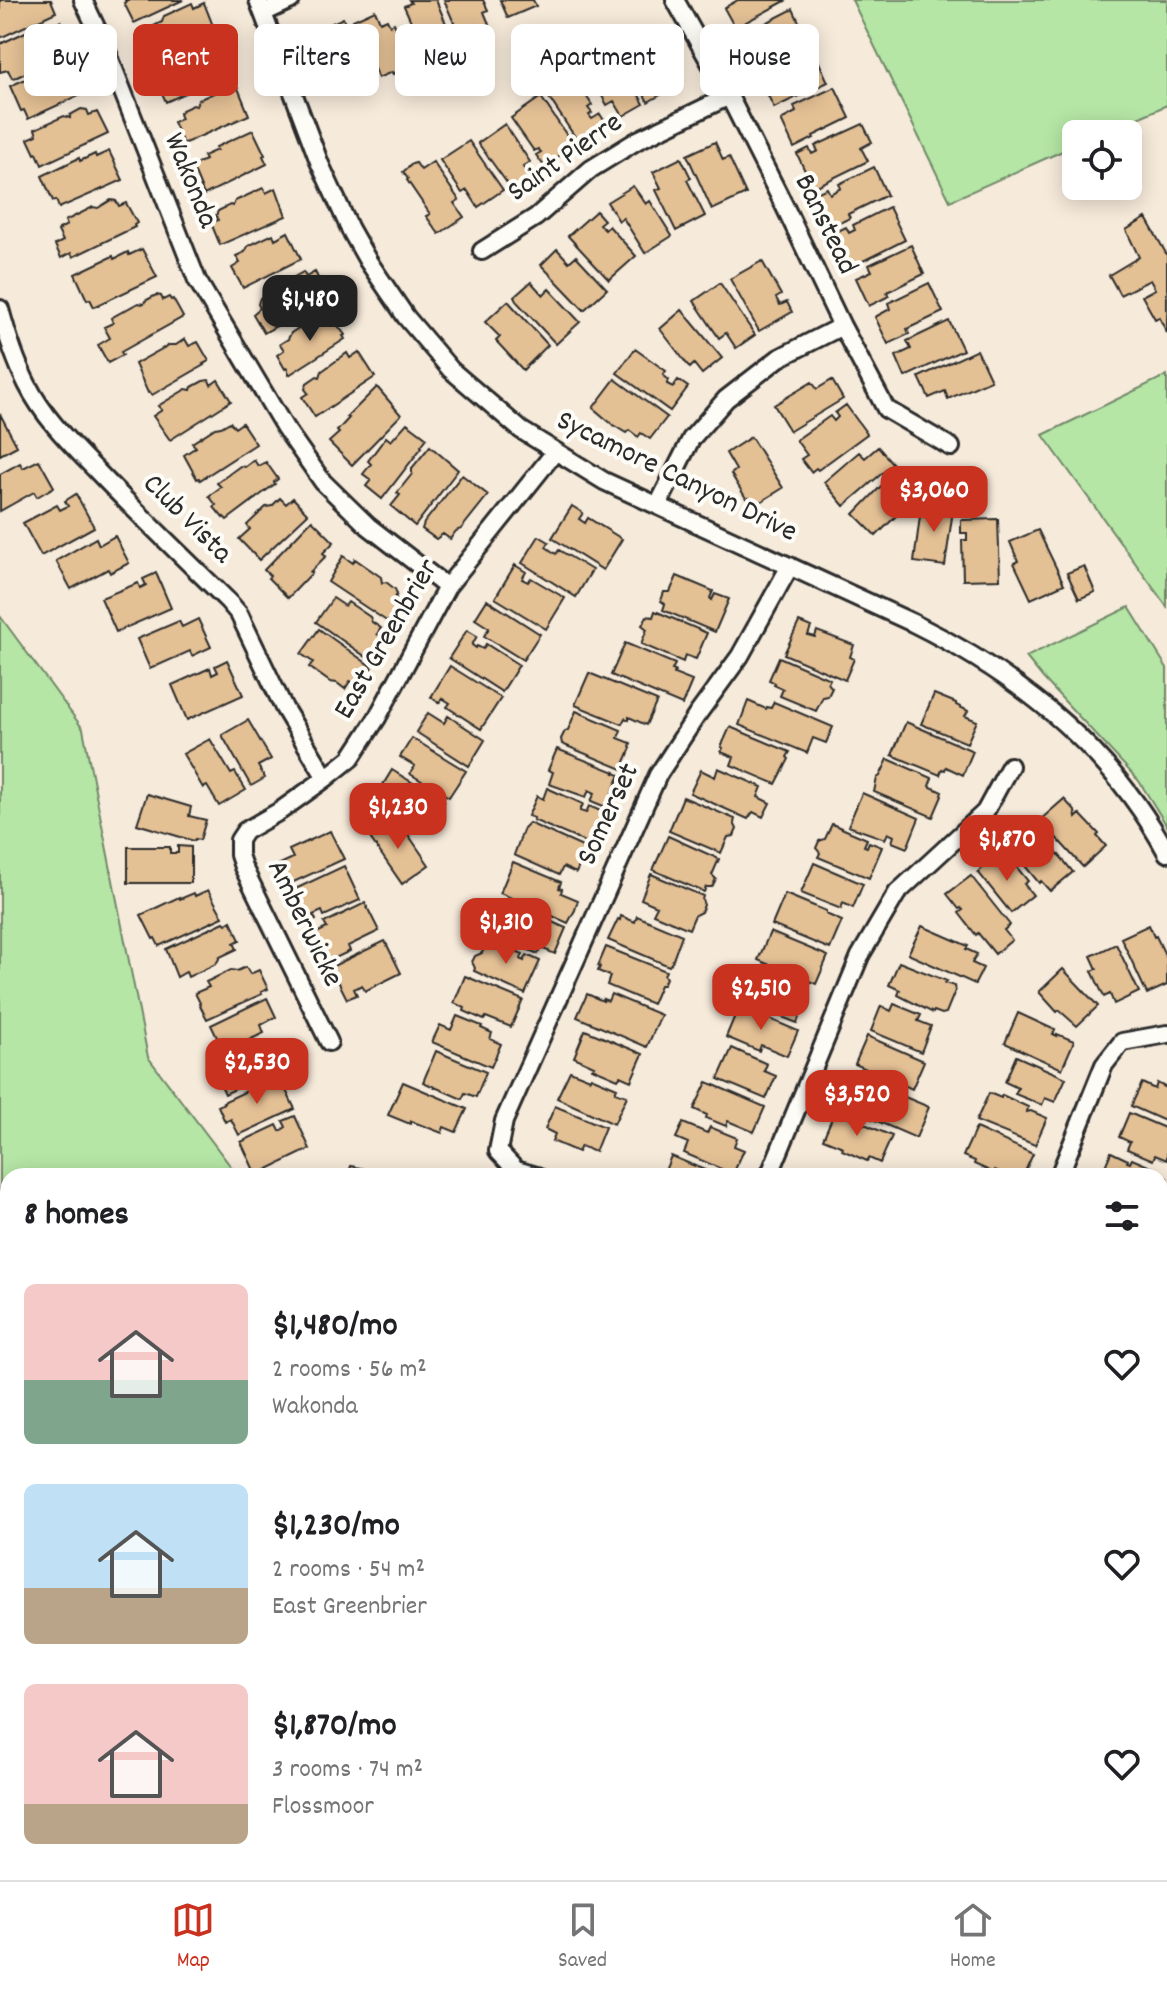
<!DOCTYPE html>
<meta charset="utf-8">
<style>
:root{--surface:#fff;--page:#f2f2f2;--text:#202124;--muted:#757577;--line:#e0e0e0;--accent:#c8321e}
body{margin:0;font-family:Dekko,sans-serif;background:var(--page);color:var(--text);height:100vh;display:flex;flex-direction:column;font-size:30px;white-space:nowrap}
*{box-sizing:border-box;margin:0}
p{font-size:26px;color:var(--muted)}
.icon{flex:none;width:44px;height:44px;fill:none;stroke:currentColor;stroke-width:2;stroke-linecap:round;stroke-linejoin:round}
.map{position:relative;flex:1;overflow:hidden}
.sheet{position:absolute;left:0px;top:1168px;width:1168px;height:712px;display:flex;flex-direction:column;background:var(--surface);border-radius:24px 24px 0 0;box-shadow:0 4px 20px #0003}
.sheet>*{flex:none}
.top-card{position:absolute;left:24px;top:24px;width:1120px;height:72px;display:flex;gap:16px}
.buttons{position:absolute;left:1062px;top:120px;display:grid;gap:16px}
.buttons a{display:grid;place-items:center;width:80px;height:80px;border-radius:12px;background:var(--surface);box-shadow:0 4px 20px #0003;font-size:40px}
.price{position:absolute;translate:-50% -68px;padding:0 18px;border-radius:16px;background:var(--accent);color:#fff;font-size:26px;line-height:52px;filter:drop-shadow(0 2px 4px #0008)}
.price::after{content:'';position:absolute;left:50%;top:48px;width:24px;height:18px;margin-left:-12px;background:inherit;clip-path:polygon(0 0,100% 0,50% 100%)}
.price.on{background:#222;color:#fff}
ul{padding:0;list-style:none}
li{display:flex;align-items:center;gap:24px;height:200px;padding:0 24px}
li span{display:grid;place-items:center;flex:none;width:224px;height:160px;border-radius:12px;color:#555}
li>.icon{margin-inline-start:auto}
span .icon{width:96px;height:96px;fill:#fffc;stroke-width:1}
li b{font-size:34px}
h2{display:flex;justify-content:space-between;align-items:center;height:96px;padding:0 24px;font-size:34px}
.tag{padding:0 28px;border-radius:12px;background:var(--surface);box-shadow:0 4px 20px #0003;font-size:28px;line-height:72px}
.tag.on{background:var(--accent);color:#fff}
.tab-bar{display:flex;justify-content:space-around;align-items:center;height:112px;border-top:2px solid var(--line);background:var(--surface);font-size:22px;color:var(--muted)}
.tab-bar a{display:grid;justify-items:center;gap:4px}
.tab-bar .on{color:var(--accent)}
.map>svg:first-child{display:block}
</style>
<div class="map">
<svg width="1167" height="1880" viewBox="0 0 1167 1880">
<rect width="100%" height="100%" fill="#f6eada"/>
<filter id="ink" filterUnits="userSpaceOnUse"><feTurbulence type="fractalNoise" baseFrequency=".0125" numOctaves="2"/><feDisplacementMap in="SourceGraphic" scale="16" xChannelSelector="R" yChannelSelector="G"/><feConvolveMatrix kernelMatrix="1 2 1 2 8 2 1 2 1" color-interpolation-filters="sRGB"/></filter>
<g filter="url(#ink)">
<path fill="#b5e6a6" stroke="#708868" stroke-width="2" d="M852 0H1167V105L1102 134H1076V145L950 201Z
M1167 375V607L1043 435Z
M1129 607 1167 668V826L1139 781 1043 678 1026 657Z
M0 616 83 729 148 1057 238 1176H8V1378L0 1379Z
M8 1457V1696H3L8 1697V1872H454L455 1880H0V1458Z"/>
<path fill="#7ac7d9" stroke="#5a8993" stroke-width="2" d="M0 1742 8 1743V1872H245L249 1880H0Z"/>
<path fill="#e4c095" stroke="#2b2b2b" stroke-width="2" d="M0 0H51L56 12 0 38Z
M125 0H183L134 23 124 3 126 2Z
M409 0H436L453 40 426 50 421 38 419 39 404 6 411 3Z
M444 0H483L488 10 484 12 489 24 460 37Z
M500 0H533L536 6 508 18Z
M738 0H787L735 28 724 8Z
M192 3 194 8 204 3 215 31 149 61 140 41 147 36 144 31 162 22 164 16Z
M793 9 809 43 755 69 738 35 751 29 753 35 760 32 758 27Z
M375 10 380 22 387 19 390 25 394 23 411 64 393 74 392 72 378 78 353 20Z
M343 18 370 79 342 90 327 55 332 53 328 45 332 44 330 38 320 42 315 31Z
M61 21 76 51 17 77 12 78 8 70 0 72V44L32 29 33 32 47 25 48 29Z
M651 31 671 66 666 69 670 77 676 73 682 83 648 102 619 48Z
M216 37 230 73 166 102 153 73 167 68 165 64 187 54 189 49Z
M612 49 644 104 623 116 614 101 607 105 584 64Z
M813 49 828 82 774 108 761 81 779 72 777 66Z
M77 62 91 90 28 119 24 110 21 111 10 86 48 69V71L63 65 65 69Z
M571 72 592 105 588 108 592 113 589 115 592 119 600 114 607 125 579 143 544 90Z
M227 87 229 92 238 88 249 115 183 144 173 122 181 119 179 114 182 110 193 105 196 106 198 100Z
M835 87 850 118 813 136 814 138 794 148 781 120 796 112 794 106Z
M541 97 574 146 544 166 536 155 541 152 538 149 534 151 511 118Z
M81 109 87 110 89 115 97 112 108 134 42 165 37 153 35 154 28 139 37 135 35 129 64 116 70 118V115Z
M505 124 530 162 523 167 533 182 515 194 478 143Z
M863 124 872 142 861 148 868 161 813 188 797 154 809 148 812 154 818 151 815 146Z
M253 130 265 155 263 156 267 164 204 195 192 166 205 160 203 156 217 150 216 147Z
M469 141 503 190 478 207 467 190 462 193 440 160Z
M715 142 723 160 729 157 746 194 712 210 687 155Z
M109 151 123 180 59 208 56 200 53 201 42 176 79 158 80 161 95 154 96 157Z
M681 158 691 178 687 180 705 216 676 231 656 190 661 188 653 172Z
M433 162 459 200 454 203 464 217 439 234 426 216 430 214 407 180 408 179 403 172 412 164 416 163 421 170Z
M874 167 887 195 848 214 850 218 831 227 816 193 827 188 830 194 841 188 839 184Z
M633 186 646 204 650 201 672 236 645 253 623 218 619 221 607 202Z
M263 188 266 193 276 188 286 216 220 245 211 223 218 220 216 216 218 211 230 205 233 206 235 201Z
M111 200 116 201 119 206 126 203 137 223 134 225 135 227 73 257 71 253 61 258 55 245 63 241 58 231 60 230 59 229 67 225 65 221 93 207 98 208Z
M889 207 905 240 851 267 834 233 846 227 849 233 855 230 853 225Z
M596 211 604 220 599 224 605 230 609 226 636 256 609 280 568 236Z
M1146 218 1167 255V333L1159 317 1155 319 1142 296 1155 289 1150 280 1120 295 1109 275 1139 257 1126 230Z
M288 232 301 259 243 288 232 268 240 263 236 256 245 252 248 246 273 234 275 239Z
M911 245 924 274 887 292 889 296 869 306 856 278 872 271 869 265Z
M142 249 157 277 94 307 90 299 87 300 75 274 113 256 114 259 128 252 129 255Z
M557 249 569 262 576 256 607 289 584 310 541 265Z
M762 261 781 295 776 298 780 305 787 302 792 312 759 331 730 279Z
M303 272 306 277 315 272 328 298 264 333 253 314 260 308 258 304 260 298 271 293 274 294 275 288Z
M531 282 543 295 549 289 580 322 556 344 516 301 514 297Z
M720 283 755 335 736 348 726 333 719 338 694 301Z
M929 283 943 312 907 329 909 334 888 344 875 317 890 309 888 303Z
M156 295 161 296 163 300 169 297 171 300 173 299 183 317 121 352 123 355 108 363 98 345 110 338 104 327 113 323 111 318 138 303 144 304 145 301Z
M508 301 548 345 523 370 496 341 500 337 485 322Z
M682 310 722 358 702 374 694 364 690 368 660 329Z
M329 314 345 335 343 336 345 339 289 375 287 368 285 369 277 355 284 350 280 344 288 339 291 333 314 318 317 322Z
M949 321 963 350 905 377 896 356 911 349 907 341Z
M185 339 189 346 198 342 209 361 203 364 204 365 152 395 150 392 148 393 135 364 169 345H176Z
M635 349 666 371 663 375 669 380 667 384 673 387 678 380 688 387 670 411 617 373Z
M977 350 991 380 948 399 945 391 929 398 919 377Z
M359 352 375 377 315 417 302 397 308 393 305 389 307 383 317 376 320 377 322 371 347 353 350 358Z
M615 379 667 417 650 439 641 433 638 437 629 430 626 433 613 425 593 408Z
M209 380 211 385 218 380 231 401 170 440 153 416 162 410 158 406 186 389 191 390 192 387 203 381Z
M832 380 843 399 790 431 774 405 812 382 817 389Z
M377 387 401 415 352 465 329 442 339 433 337 431 349 418 347 417Z
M846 405 867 434 818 470 816 468 811 472 801 459 807 455 796 440 830 416 834 421 838 417 835 413Z
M0 414 17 446 0 455Z
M230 422 235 428 242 423 256 444 200 480 199 478 197 479 184 455 196 447 192 443 215 428 221 427Z
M407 423 427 438 421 446 422 447 382 499 366 486 371 480 363 474 371 464 368 461 386 437 391 441Z
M751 437 783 488 754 506 749 498 747 500 731 474 736 470 726 453Z
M430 446 458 470 415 526 391 506 400 495 397 493 412 474V468Z
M878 447 893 464 844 506 824 482 859 452 865 458Z
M39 460 54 487 37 497 34 492 0 511V474L20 463 23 468Z
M254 460 258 466 266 462 278 479 274 482 275 484 227 520 224 517 223 518 214 507 216 505 209 496 221 487 217 483 240 466 245 467Z
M462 475 488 495 461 529 456 531 450 539 443 534 436 539 422 529 424 523Z
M905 475 921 491 876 536 854 514 886 481 894 489 896 488 894 486Z
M76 494 94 527 41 556 23 523 57 505 60 510 68 506 65 501Z
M280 498 286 504 293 498 308 514 259 560 239 539 250 529 247 525 266 507 272 506Z
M931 500 954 503 945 566 914 562 920 516 928 517Z
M572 506 583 513 579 519 585 523 588 518 622 539 603 570 552 538Z
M998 519 1000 579 963 580 962 540H967V533H961V520Z
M312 520 334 542 323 553 326 556 310 572 312 573 288 598 268 578 270 576 264 570Z
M1038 530 1064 584 1031 599 1014 563 1018 561 1010 542Z
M115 536 129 563 110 573 108 569 71 589 56 561 96 538 99 545Z
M539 536 549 542 546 547 556 554 559 550 592 570 576 597 522 563Z
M343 556 353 563 355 559 381 577 382 583 386 582 395 589 397 594 395 598 402 603 388 622 328 582Z
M515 565 526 572 522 579 528 582 531 578 565 598 546 629 495 598Z
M1084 566 1095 592 1079 599 1067 573Z
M156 573 171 608 116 632 101 598 138 583 140 588 146 585 143 579Z
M677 576 713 591 710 598 712 600 715 594 729 599 715 632 663 610 665 604 661 601 664 592H670Z
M333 598 345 606 348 602 370 617 372 622 381 628 377 634 384 638 369 659 316 622Z
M487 600 540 634 523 660 484 636 489 628 475 619Z
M655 611 707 633 696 659 685 655 683 662 641 644 647 629 642 625 647 616 653 617Z
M198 619 211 647 192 656 190 651 150 669 137 639 179 621 182 627Z
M799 622 811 627 808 635 815 637 817 631 854 645 850 657 854 659 845 680 784 654Z
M319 629 372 667 358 686 350 681 345 689 337 683 330 682 309 667 313 662 301 654Z
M467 630 477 636 472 645 476 648 477 646 483 649 486 644 519 665 502 692 449 658Z
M625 643 675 664 672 670 675 671 674 674 692 681 682 705 611 675Z
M779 657 830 679 828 683 832 688 828 696 823 697 816 711 780 696 783 689 774 685 775 683 769 680Z
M227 660 243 695 187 720 172 685 210 668 212 675 218 672 215 666Z
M450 666 501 698 481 729 447 707 450 703 442 698 439 703 431 697Z
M589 673 657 701 646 725 629 717V720L625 718 622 724 575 705Z
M934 694 956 703V705L968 711 965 716 977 721 967 743 921 724Z
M748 701 766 709 767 707 771 708 774 702 833 727 826 743 813 738 807 753 739 725Z
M576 711 621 730 618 738 631 743 630 747 631 748 622 769 562 744 561 739 565 731 568 730Z
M428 713 444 723 448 716 485 740 469 766 416 732Z
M248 720 271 759 258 766 265 778 251 786 222 735Z
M906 722 973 751 963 775 946 767 945 770 942 769 940 775 892 755Z
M730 727 790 752 787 757 789 759 776 784 731 765 734 757 721 752 723 748 721 747Z
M412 738 466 771 449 797 410 774 415 766 400 757Z
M210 739 231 774 235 772 246 790 219 806 207 786 203 788 183 754Z
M557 749 615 772 614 773 620 775 606 807 591 801 595 793 589 790 586 797 549 784 553 772 548 770Z
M888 759 932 778 929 786 942 792 941 795 942 796 933 817 874 792 877 778 880 776Z
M718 768 762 787 758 797 770 803 763 817 753 812 748 819 690 793 701 770 715 777Z
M392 770 444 802 425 832 373 801Z
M547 788 583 804 580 811 586 813 589 806 603 812 589 844 533 820 534 818 528 816 537 796 543 799Z
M862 793 919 818 907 848 892 842 894 836 888 833 885 839 848 826Z
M147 794 191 807 189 816 206 820 200 840 195 839 194 841 137 824Z
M683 797 735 819 734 823 737 829 734 836 728 837 721 853 669 831Z
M1064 799 1075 811 1076 818 1080 814 1099 834 1097 836 1106 846 1083 867 1040 820Z
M386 819 395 832 403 827 429 865 402 884 366 832Z
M529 823 587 849 576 873 563 867 559 875 514 855 524 828Z
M1033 823 1073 872 1050 891 1041 881 1039 883 1021 861 1025 857 1021 856 1010 843Z
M832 824 867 839 864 846 867 847 869 842 882 847 869 878 818 857 820 853 816 848 819 841 825 839Z
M330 831 344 859 287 885 278 865 293 858 289 850Z
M668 836 719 859 712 875 716 879 712 887H706L704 892 653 870Z
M178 846 191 847V883H128V847H170V853H178Z
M997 856 1004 864 1010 859 1028 881 1024 884 1033 895 1011 913 978 872Z
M513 862 561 882 559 888 562 889 561 893 578 900 575 910 568 923 500 893Z
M814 863 863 884 853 908 843 903 841 909 801 893Z
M344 866 360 900 324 916 322 911 313 915 316 920 307 925 291 891Z
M651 874 703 896 702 900 704 905 701 912 695 915 689 929 653 914 657 906 641 899Z
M971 876 1010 925 1004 930 1012 940 995 954 978 933 976 935 959 913 963 910 961 908 959 909 947 894Z
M208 890 223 917 159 946 155 938 153 939 141 915 179 897 180 899 194 893 195 896Z
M785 894 826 911V914L842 921 830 949 772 925Z
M365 903 379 931 348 946 350 951 325 963 312 935 327 928 324 923Z
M508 903 566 928 555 954 541 948 538 954 493 935 501 918 500 917 504 907 505 908Z
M621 916 635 922 637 916 682 935 672 962 669 966 608 940 618 919 620 920Z
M231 921 240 940 234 943 237 949 220 957 216 964 188 977 186 972 177 977 166 949 224 922 226 924Z
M1149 925 1154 937 1156 936 1167 959V985L1147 994 1121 938Z
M922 926 968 946 966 949 977 954 972 963 983 968 975 984 908 954Z
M770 932 828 956 816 984 791 973 790 976 769 968 770 965 758 960Z
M488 939 523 954 521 959 524 961 527 955 540 961 525 994 474 971 475 968 472 962 475 956 482 953Z
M385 941 401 973 365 991 362 985 354 989 357 995 347 999 331 967Z
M1116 944 1139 992 1114 1004 1110 994 1104 997 1092 971 1097 969 1091 956Z
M606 947 666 971 664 975 666 978 663 985H660L652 1004 607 985 610 976 598 971 600 967 598 966Z
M899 962 947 981 945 983 954 986 955 991 946 1013 942 1014 934 1011 933 1013 898 995 900 990 889 985Z
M246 967 250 974 259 970 268 989 261 992 262 994 207 1019 199 1004 200 1003 195 993 209 987 206 982 231 970 237 971Z
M1063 969 1098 1006 1077 1026 1059 1010 1057 1012 1039 992Z
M465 976 523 1000 511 1027 486 1017 484 1020 464 1011 465 1008 454 1003Z
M760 978 773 983 775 979 801 989 798 996 806 999 797 1023 749 1004Z
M587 994 603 1001V999L608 1001 611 994 661 1015 647 1047 577 1017Z
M267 998 276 1017 261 1025 264 1033 224 1052 211 1025Z
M894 1004 921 1015 918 1021 931 1026 921 1052 871 1031 881 1006 891 1011Z
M739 1006 798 1031 787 1056 761 1045 759 1051 726 1037Z
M1018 1013 1055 1030 1053 1034 1057 1036V1034L1074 1041 1062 1069 1005 1043Z
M457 1016 482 1026 481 1028 492 1033 490 1039 501 1044 491 1067 432 1042 440 1025 451 1030Z
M585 1030 643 1054 631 1081 620 1076 618 1079 592 1068 594 1066 574 1057Z
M867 1036 924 1061 912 1089 900 1083 898 1086 881 1079 882 1076 855 1064Z
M271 1046 281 1064V1067L225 1094 212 1066 247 1050V1051L254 1048 257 1054Z
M732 1048 767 1064 764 1071 776 1076 766 1099 718 1079Z
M436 1051 486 1072 476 1097 465 1093 462 1099 423 1082Z
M1016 1056 1066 1078 1055 1102 1045 1098 1042 1105 1015 1094 1018 1088 1005 1082Z
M570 1071 590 1079 591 1077 617 1088 615 1092 627 1096 614 1124 557 1098Z
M280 1078 295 1109 239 1135 231 1119 225 1122 218 1106 224 1103 223 1102 272 1079 273 1081Z
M864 1080 929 1107 916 1138 840 1105 849 1082 861 1087Z
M403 1082 467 1109 456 1132 444 1127 442 1133 411 1121 410 1124 388 1115Z
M707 1082 765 1107 754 1132 728 1121 726 1126 706 1118 707 1115 694 1109Z
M1142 1083 1155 1089 1157 1083 1167 1088V1122L1131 1106Z
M989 1093 1001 1098 1002 1095 1028 1107 1027 1112 1031 1111 1047 1118 1035 1145 976 1121Z
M555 1106 605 1127 595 1152 581 1146 578 1152 552 1141 555 1134 545 1129Z
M835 1111 892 1136 880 1163 869 1158 867 1161 842 1150 843 1147 823 1139Z
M1129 1113 1167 1129V1160L1155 1155 1153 1160 1127 1149 1130 1142 1119 1137Z
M295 1116 310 1149 256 1175 241 1142 277 1125 280 1131 286 1127 283 1121Z
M683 1123 707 1133 710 1127 737 1138 734 1146 744 1150 733 1174 684 1153 688 1143 676 1138Z
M976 1128 1033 1154 1023 1176H1009L995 1170 994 1173 974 1164 975 1161 963 1156Z
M1111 1152 1128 1160 1127 1162 1130 1163 1132 1159 1158 1170 1157 1173 1167 1178 1160 1196V1176H1101Z
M671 1156 719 1176H663Z
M351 1166 375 1171 374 1176H348Z
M1167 1733V1800L1160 1796V1744Z
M557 1872H601V1880H557Z
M908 1872H949L947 1880H908Z
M1030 1872H1087L1085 1880H1033L1036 1874Z"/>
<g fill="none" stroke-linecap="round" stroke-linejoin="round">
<defs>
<path id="minor" d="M83 0 104 44 197 280 285 428 323 482 368 526 447 587
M258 0 320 164 350 229 368 261 406 317 451 370 521 430 604 481 913 623C1018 675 1111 748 1167 853
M675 0 729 96 784 205 842 326 886 409 951 447
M263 13 291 0
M482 251 536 217 591 169 638 140 729 96
M0 309C7 335 15 360 27 384 44 418 71 444 97 471 139 515 184 558 228 601L239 614 284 708 326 778
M658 505 691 439 726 399 779 358 842 326
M329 1042 243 867 239 855V840L245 831 280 811 326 778 351 758 377 718 447 587 555 452
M537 1176 516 1170 498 1151 504 1121 658 775 697 715 740 656 790 566
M769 1176 860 956 897 893 985 812 1010 766
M1059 1176 1104 1065 1122 1042 1167 1034
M0 1393H8
M1160 1400 1167 1380
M0 1428H8
M1160 1600 1167 1604
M1160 1647 1167 1650
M1160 1840 1167 1845
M838 1880 840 1872
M1125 1880 1130 1872"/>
</defs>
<use href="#minor" stroke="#2b2b2b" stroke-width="22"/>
<use href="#minor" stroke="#fdfcf7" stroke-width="16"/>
</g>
</g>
<g text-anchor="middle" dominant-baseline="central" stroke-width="8" stroke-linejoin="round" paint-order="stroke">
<g font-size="30" fill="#2b2b2b" stroke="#fdfcf7">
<text transform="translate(566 159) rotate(-35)">Saint Pierre</text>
<text transform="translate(189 181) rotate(68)">Wakonda</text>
<text transform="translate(824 225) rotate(64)">Banstead</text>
<text transform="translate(676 478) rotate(26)">Sycamore Canyon Drive</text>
<text transform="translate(186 520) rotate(45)">Club Vista</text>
<text transform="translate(388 640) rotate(-60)">East Greenbrier</text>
<text transform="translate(610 815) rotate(-65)">Somerset</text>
<text transform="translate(303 924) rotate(64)">Amberwicke</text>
</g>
</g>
</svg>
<div class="buttons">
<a><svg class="icon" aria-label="locate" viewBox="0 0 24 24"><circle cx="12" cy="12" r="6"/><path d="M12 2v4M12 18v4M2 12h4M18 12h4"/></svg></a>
</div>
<b class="price on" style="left:310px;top:343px">$1,480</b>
<b class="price" style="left:934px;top:534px">$3,060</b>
<b class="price" style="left:398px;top:851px">$1,230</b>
<b class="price" style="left:1007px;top:883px">$1,870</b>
<b class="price" style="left:506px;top:966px">$1,310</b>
<b class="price" style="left:761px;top:1032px">$2,510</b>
<b class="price" style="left:257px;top:1106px">$2,530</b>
<b class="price" style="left:857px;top:1138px">$3,520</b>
<div class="top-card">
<a class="tag">Buy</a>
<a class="tag on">Rent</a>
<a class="tag">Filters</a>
<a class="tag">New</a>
<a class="tag">Apartment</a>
<a class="tag">House</a>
</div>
<section class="sheet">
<h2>8 homes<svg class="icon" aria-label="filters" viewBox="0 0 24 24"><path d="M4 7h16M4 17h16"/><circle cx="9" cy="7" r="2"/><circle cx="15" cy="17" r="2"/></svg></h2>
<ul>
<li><span style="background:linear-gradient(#f6c9c9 60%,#7fa58c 0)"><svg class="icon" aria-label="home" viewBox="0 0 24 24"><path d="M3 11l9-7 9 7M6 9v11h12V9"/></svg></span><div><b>$1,480/mo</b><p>2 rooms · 56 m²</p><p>Wakonda</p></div><svg class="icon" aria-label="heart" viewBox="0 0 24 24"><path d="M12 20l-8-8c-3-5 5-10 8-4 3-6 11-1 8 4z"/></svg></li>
<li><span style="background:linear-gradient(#bfe0f5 65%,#b9a48a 0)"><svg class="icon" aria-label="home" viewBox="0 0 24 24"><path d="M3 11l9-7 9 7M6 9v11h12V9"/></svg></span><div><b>$1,230/mo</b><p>2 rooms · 54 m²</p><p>East Greenbrier</p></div><svg class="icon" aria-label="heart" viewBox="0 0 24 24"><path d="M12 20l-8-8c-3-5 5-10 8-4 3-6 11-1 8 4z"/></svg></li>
<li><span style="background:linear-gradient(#f6c9c9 75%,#b9a48a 0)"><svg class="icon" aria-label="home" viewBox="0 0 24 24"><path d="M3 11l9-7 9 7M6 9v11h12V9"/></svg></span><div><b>$1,870/mo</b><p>3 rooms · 74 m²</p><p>Flossmoor</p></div><svg class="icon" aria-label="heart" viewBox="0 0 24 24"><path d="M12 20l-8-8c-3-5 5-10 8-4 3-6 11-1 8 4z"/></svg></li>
</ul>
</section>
</div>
<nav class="tab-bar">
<a class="on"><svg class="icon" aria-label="map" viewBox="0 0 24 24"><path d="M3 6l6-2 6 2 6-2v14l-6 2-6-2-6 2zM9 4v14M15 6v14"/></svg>Map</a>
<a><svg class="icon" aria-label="saved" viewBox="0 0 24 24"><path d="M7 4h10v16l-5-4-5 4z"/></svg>Saved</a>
<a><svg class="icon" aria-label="home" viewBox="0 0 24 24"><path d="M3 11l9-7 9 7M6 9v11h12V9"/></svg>Home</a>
</nav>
